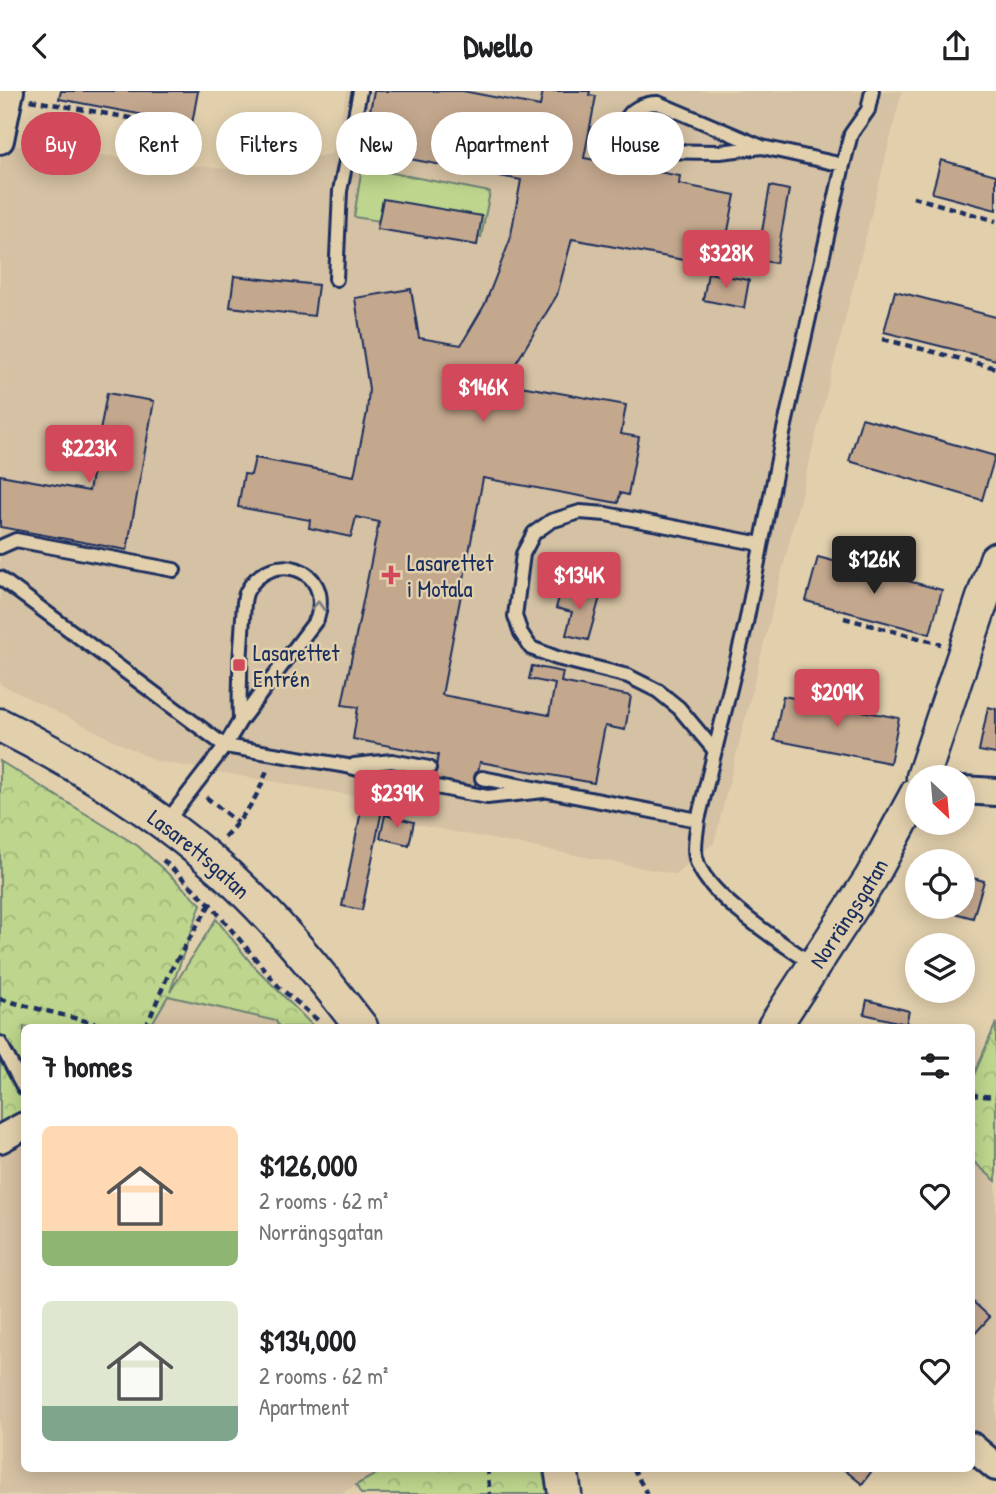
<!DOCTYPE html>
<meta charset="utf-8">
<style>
:root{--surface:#fff;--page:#f2f2f2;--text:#202124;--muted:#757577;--accent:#d1495b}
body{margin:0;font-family:"Patrick Hand",sans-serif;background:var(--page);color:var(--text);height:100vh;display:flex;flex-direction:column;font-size:26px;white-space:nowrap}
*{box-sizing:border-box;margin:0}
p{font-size:23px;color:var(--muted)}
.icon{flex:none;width:38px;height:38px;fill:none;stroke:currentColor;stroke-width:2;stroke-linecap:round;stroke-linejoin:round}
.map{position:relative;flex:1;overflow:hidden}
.sheet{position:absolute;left:21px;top:933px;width:954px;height:448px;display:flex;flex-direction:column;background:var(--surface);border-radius:10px;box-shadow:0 4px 18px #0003}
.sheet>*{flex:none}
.hud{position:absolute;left:21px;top:21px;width:956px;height:63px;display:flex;gap:14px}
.needle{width:46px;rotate:154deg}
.controls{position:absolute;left:905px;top:674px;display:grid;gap:14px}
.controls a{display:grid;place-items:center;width:70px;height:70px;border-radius:50%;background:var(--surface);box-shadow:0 4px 18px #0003;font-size:35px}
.price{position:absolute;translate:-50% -60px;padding:0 16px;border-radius:7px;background:var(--accent);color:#fff;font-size:23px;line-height:46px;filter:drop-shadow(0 2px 4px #0008)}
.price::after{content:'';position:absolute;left:50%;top:42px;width:21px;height:16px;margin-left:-10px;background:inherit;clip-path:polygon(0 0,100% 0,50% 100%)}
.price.on{background:#222;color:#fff}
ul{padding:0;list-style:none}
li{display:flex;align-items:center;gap:21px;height:175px;padding:0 21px}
li span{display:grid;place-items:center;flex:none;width:196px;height:140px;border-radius:10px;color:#555}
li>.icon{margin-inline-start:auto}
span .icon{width:84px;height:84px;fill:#fffc;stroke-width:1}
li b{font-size:30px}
h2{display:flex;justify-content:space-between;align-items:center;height:84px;padding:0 21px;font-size:30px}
.tag{padding:0 24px;border-radius:32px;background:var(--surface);box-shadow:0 4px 18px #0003;font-size:24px;line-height:63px}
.tag.on{background:var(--accent);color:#fff}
header{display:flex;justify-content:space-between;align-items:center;height:91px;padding:0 21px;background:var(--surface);font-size:32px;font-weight:700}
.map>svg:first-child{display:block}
</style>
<header><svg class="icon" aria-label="back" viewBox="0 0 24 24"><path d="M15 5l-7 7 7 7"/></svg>Dwello<svg class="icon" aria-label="share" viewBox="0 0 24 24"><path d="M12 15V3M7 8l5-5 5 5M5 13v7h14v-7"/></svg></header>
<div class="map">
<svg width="996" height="1403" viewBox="0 0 996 1403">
<defs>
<pattern id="park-crowns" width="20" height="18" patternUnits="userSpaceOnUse" patternTransform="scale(1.75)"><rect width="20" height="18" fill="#bdd58c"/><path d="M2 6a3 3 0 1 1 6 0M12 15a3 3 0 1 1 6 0" fill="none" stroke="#a2b77b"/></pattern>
</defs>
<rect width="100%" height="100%" fill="#e2d0ad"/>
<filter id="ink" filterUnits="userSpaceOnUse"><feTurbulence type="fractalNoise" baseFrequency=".0143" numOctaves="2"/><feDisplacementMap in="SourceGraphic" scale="14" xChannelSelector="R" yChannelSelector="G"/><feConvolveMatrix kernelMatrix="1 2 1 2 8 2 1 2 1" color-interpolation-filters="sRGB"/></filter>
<g filter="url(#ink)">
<path fill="#d5c1a3" d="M347 0H902L714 752 675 783 381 727 384 710 156 670 0 593V74L3 53 234 79 332 63Z
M168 905 276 930 279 936H150Z
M24 1050V1377H387L340 1403H0V1063Z
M974 1071 996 1090V1389L971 1365V1074Z"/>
<path fill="#bdd58c" stroke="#6c8275" stroke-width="2" d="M362 76 490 101 481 146 354 126Z"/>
<path fill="url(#park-crowns)" stroke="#6c8275" stroke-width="2" d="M0 670 138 755 201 813 170 901 216 828 252 873 314 936H279L276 930 168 905 150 936H24V1050L0 1063Z
M996 932V1090L974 1071 971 1060V991Z
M387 1377H542L547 1403H361L356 1394Z"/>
<path fill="#c4a88e" stroke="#1b2f5e" stroke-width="2" d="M61 0H198L192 33 59 8Z
M374 0H463L540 15 543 0H590L589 4 596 5 584 67 680 85 679 93 735 104 721 176 572 148 557 204 504 292 626 314 621 343 639 346 628 404 620 402 618 412 483 387 442 604 549 624 555 593 529 588 532 575 563 581 561 591 631 605 625 639 605 635 594 692 480 671 475 695 434 688 438 664 353 648 358 616 342 614 379 431 356 426 351 446 309 437 310 429 238 416 244 383 251 384 255 367 354 385 367 321 369 298 355 207 411 198 419 247 461 254 485 213 510 149 521 89 362 59Z
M941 69 996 84V119L932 102Z
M770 95 789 99 776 172 757 169Z
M383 108 482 125 477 154 377 138Z
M708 182 749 189 744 217 703 209Z
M234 185 318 194 314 225 230 216Z
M895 200 996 226V269L884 241Z
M107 302 154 310 127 459 0 436V384L89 400Z
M862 327 995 365 982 409 849 370Z
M818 466 942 499 930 543 806 510Z
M562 496 600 506 588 549 566 544 572 521 556 517Z
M783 605 899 627 890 672 774 649Z
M988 616 996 618V663L979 660Z
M363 710 383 714 362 819 342 815Z
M385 724 414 731 409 754 380 747Z
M962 784 984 790 973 827 947 820 949 816H962Z
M867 909 909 920 906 933 864 923Z
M971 1209 990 1226 971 1247Z
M842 1377H874L862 1393Z"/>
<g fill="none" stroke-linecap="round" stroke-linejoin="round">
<defs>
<path id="service" d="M762 56 720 61 641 60C611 41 626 12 658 12L762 56 843 74
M336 188 340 100 360 0
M0 456 16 449 174 479
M0 487 225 655 347 675 391 687 487 706 544 700
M715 660 679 617 658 600 628 585 557 567 531 557 521 542 515 525 523 463 534 442 551 430 580 421 606 423 761 453
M354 674 392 670 429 677
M482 687 698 729
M165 733 225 655 240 630 317 528C334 475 270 458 247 500 243 507 244 518 243 526 240 561 239 595 240 630
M814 874C782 852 704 804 696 767 693 755 697 741 698 729L746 532 783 343 843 74 851 43 868 19 872 0
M0 952 24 997"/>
<path id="minor" d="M0 49 10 0
M962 699 996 701
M0 1048 24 1035
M971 1355 996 1376"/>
<g id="tertiary">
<path id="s1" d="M0 634C72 670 141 711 203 763 262 811 315 876 361 936"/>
<path d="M923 686 996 468"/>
<path id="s2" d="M774 936 871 787 917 702"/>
<path d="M561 1377 565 1403"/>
</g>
</defs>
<use href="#service" stroke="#1b2f5e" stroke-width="18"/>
<use href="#minor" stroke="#1b2f5e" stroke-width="32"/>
<use href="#tertiary" stroke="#1b2f5e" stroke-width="37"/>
<path stroke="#1b2f5e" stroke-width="4.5" stroke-dasharray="7 5" stroke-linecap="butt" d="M30 9 192 38
M913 106 996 130
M883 248 996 277
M844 527 941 553
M206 706 238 732
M224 746C244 726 258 707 267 679
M163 769 210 813 279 896 320 931
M0 908 109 936
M146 936 168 884 210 813
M971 1004 996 1006
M487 1377 490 1403
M633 1377 647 1403"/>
<use href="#service" stroke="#e2d0ad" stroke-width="12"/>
<use href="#minor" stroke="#e2d0ad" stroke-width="26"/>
<use href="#tertiary" stroke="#e2d0ad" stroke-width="32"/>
</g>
<defs><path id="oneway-chevron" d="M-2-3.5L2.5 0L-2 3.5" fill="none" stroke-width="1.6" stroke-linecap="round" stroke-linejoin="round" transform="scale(1.75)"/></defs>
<use stroke="#7e8086" href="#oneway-chevron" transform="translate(318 515) rotate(-87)"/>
</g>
<g fill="#d1495b" stroke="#e2d0ad" stroke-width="2.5">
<path d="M387.5 473.5h7v7h7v7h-7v7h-7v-7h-7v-7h7z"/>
<rect x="232" y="567" width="14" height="14" rx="3.5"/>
</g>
<g text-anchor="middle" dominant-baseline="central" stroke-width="5" stroke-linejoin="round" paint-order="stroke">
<g font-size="23" fill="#1b2f5e" stroke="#e2d0ad" text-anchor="start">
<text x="407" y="471">Lasarettet<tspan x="407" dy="26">i Motala</tspan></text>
<text x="253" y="561">Lasarettet<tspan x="253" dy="26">Entrén</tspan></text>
</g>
<g font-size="23" fill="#1b2f5e" stroke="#e2d0ad">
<text stroke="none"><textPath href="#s1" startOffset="238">Lasarettsgatan</textPath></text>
<text stroke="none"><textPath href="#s2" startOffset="136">Norrängsgatan</textPath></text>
</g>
</g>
</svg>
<div class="controls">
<a><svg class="needle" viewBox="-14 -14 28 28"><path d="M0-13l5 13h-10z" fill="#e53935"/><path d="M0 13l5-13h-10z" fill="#757577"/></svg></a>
<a><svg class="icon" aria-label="locate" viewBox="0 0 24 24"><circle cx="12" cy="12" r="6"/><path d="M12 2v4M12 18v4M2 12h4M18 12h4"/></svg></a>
<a><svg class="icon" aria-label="layers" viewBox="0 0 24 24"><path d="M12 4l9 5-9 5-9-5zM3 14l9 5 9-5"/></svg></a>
</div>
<b class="price" style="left:726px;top:199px">$328K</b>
<b class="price" style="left:483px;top:333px">$146K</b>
<b class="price" style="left:89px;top:394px">$223K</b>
<b class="price on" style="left:874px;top:505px">$126K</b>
<b class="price" style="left:579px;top:521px">$134K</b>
<b class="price" style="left:837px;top:638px">$209K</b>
<b class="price" style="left:397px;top:739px">$239K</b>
<div class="hud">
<a class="tag on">Buy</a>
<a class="tag">Rent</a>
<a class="tag">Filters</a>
<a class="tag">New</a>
<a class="tag">Apartment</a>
<a class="tag">House</a>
</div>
<section class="sheet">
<h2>7 homes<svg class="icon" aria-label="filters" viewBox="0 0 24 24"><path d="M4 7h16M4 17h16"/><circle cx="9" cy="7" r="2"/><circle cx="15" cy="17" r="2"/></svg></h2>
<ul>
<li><span style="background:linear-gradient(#ffd9b3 75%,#8fb573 0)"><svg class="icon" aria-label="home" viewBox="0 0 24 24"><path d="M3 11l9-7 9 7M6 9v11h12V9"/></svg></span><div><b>$126,000</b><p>2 rooms · 62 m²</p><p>Norrängsgatan</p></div><svg class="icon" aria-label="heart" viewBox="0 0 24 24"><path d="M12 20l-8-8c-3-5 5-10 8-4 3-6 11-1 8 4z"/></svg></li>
<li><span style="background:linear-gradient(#dfe7d0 75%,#7fa58c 0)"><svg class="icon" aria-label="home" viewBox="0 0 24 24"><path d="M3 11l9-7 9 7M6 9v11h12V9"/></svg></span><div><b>$134,000</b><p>2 rooms · 62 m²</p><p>Apartment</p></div><svg class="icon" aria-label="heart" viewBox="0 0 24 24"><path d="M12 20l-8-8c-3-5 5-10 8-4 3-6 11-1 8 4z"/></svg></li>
</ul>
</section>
</div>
